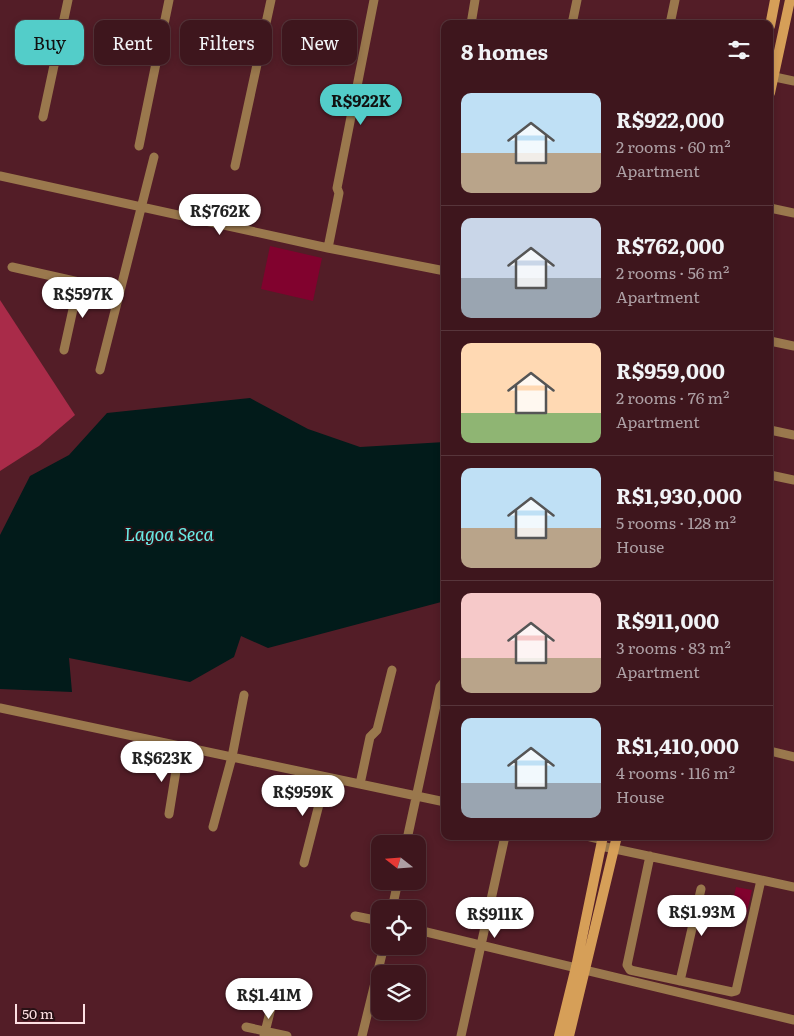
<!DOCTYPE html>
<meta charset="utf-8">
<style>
:root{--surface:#3e161d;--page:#451f26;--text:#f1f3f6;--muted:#ad9fa4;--line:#57353b;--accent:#53cdc9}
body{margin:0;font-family:Literata,serif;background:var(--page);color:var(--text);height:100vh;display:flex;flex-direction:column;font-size:19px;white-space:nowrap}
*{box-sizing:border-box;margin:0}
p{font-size:16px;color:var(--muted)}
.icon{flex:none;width:28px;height:28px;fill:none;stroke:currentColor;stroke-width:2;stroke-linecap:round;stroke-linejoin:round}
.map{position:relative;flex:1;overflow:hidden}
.panel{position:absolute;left:441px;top:20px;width:332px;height:820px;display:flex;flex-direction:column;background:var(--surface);border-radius:10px;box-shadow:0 2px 8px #0003,0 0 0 1px var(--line)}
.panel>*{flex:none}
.top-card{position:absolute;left:15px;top:20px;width:351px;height:45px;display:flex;gap:10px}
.needle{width:32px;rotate:287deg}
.buttons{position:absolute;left:371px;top:835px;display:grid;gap:10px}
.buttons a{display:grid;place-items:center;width:55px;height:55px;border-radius:10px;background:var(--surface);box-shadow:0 2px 8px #0003,0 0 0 1px var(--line);font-size:25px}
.scale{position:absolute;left:15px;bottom:12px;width:70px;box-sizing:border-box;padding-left:5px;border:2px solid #fde0e3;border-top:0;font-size:14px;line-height:18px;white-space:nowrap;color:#fde0e3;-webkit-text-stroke:4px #291115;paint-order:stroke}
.price{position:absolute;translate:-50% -42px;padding:0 11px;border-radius:18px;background:#fff;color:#222;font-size:16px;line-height:32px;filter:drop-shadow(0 1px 2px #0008)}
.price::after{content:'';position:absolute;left:50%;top:30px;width:15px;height:11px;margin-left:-8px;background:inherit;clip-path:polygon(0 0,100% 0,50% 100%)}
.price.selected{background:var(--accent);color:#111}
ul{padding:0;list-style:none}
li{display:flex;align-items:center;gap:15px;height:125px;padding:0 20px}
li+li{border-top:1px solid var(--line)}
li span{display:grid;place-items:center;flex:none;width:140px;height:100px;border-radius:10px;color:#555}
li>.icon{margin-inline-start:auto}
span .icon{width:60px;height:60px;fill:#fffc;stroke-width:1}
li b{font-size:21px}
h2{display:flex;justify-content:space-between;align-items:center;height:60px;padding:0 20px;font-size:21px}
.tag{padding:0 18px;border-radius:10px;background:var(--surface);box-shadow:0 2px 8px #0003,0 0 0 1px var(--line);font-size:18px;line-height:45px}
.tag.selected{background:var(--accent);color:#111}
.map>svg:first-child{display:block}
</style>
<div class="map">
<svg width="794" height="1036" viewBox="0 0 794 1036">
<rect width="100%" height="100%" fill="#531d27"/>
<path fill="#81022e" d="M270 246 322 258 313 301 261 289Z
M736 887 752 890 747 912 731 909Z"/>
<path fill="#a92b49" d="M0 300 75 415 39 446 0 471Z"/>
<path fill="#021b1a" d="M250 398 308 429 360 447 445 442V601L268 648 241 636 234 657 190 682 69 658 72 692 0 689V535L30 476 69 455 107 413Z"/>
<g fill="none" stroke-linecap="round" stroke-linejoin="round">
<path stroke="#6c3a43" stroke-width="9" stroke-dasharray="9 4.5" stroke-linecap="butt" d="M107 293 111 294"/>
<path stroke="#9a784d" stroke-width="9" d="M471 24 475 0
M572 24 577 0
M670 24 675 0
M770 76 794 81
M43 117 68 0
M139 146 169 0
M235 166 271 0
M0 176 328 248 445 271
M770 208 794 213
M328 248 339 193 337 188 374 0
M12 267 101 287H108
M770 341 794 346
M64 350 79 282
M100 370 154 157
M770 430 794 435
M770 475 794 480
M0 708 445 802
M770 751 794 757
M360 784 370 737 377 730 392 670
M169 814 180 746
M213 827 232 757 244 695
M586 836 602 840
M406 844 440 687 445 681
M601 846 794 887
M650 856 627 965 630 970 732 992 736 991 761 880
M304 863 326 777
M392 909 398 881
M355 916 380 921
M418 930 794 1020
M680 981 701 889
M246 1027 287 1036
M264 1036 272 1004
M362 1036 384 946
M461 1036 505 836"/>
<path stroke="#d69f58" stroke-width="10" d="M770 26 775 0
M770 93 790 0
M559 1036 576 967 603 836
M569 1036 617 836"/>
</g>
<g text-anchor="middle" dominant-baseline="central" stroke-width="4" stroke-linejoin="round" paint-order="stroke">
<g font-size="18" font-style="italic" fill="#6aece7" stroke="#291115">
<text x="169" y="533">Lagoa Seca</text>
</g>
</g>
</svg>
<div class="buttons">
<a><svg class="needle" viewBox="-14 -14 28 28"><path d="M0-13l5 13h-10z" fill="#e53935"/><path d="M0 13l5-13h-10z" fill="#ad9fa4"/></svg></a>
<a><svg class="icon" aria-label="locate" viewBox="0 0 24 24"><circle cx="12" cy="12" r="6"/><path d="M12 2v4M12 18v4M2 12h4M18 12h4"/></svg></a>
<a><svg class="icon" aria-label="layers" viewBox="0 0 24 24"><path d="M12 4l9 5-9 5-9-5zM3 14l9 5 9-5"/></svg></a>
</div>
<div class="scale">50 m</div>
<b class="price selected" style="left:361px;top:126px">R$922K</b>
<b class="price" style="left:220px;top:236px">R$762K</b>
<b class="price" style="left:83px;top:319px">R$597K</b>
<b class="price" style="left:162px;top:783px">R$623K</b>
<b class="price" style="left:303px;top:817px">R$959K</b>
<b class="price" style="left:702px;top:937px">R$1.93M</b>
<b class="price" style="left:495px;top:939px">R$911K</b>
<b class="price" style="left:269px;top:1020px">R$1.41M</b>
<div class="top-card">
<a class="tag selected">Buy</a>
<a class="tag">Rent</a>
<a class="tag">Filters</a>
<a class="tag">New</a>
</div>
<section class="panel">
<h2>8 homes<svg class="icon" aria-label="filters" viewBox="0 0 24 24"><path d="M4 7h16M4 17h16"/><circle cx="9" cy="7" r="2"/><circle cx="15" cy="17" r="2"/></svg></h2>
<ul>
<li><span style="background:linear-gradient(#bfe0f5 60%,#b9a48a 0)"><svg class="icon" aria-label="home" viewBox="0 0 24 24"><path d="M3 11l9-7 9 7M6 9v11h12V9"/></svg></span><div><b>R$922,000</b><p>2 rooms · 60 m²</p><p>Apartment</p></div></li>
<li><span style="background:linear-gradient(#c9d6e8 60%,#9aa5b1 0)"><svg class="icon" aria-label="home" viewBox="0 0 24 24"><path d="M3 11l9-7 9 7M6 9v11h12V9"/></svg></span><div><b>R$762,000</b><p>2 rooms · 56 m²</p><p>Apartment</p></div></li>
<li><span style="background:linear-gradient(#ffd9b3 70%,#8fb573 0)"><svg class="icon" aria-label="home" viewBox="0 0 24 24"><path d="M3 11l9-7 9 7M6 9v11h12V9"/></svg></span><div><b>R$959,000</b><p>2 rooms · 76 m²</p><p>Apartment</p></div></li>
<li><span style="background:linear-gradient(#bfe0f5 60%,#b9a48a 0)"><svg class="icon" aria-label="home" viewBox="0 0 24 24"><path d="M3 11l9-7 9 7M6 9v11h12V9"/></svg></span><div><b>R$1,930,000</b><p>5 rooms · 128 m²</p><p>House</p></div></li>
<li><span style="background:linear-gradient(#f6c9c9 65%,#b9a48a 0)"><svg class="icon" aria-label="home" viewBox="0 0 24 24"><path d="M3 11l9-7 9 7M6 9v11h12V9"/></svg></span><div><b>R$911,000</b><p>3 rooms · 83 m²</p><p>Apartment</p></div></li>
<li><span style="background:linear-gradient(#bfe0f5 65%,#9aa5b1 0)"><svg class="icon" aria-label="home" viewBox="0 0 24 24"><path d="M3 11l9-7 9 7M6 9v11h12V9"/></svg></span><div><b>R$1,410,000</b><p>4 rooms · 116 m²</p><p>House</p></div></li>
</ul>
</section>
</div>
